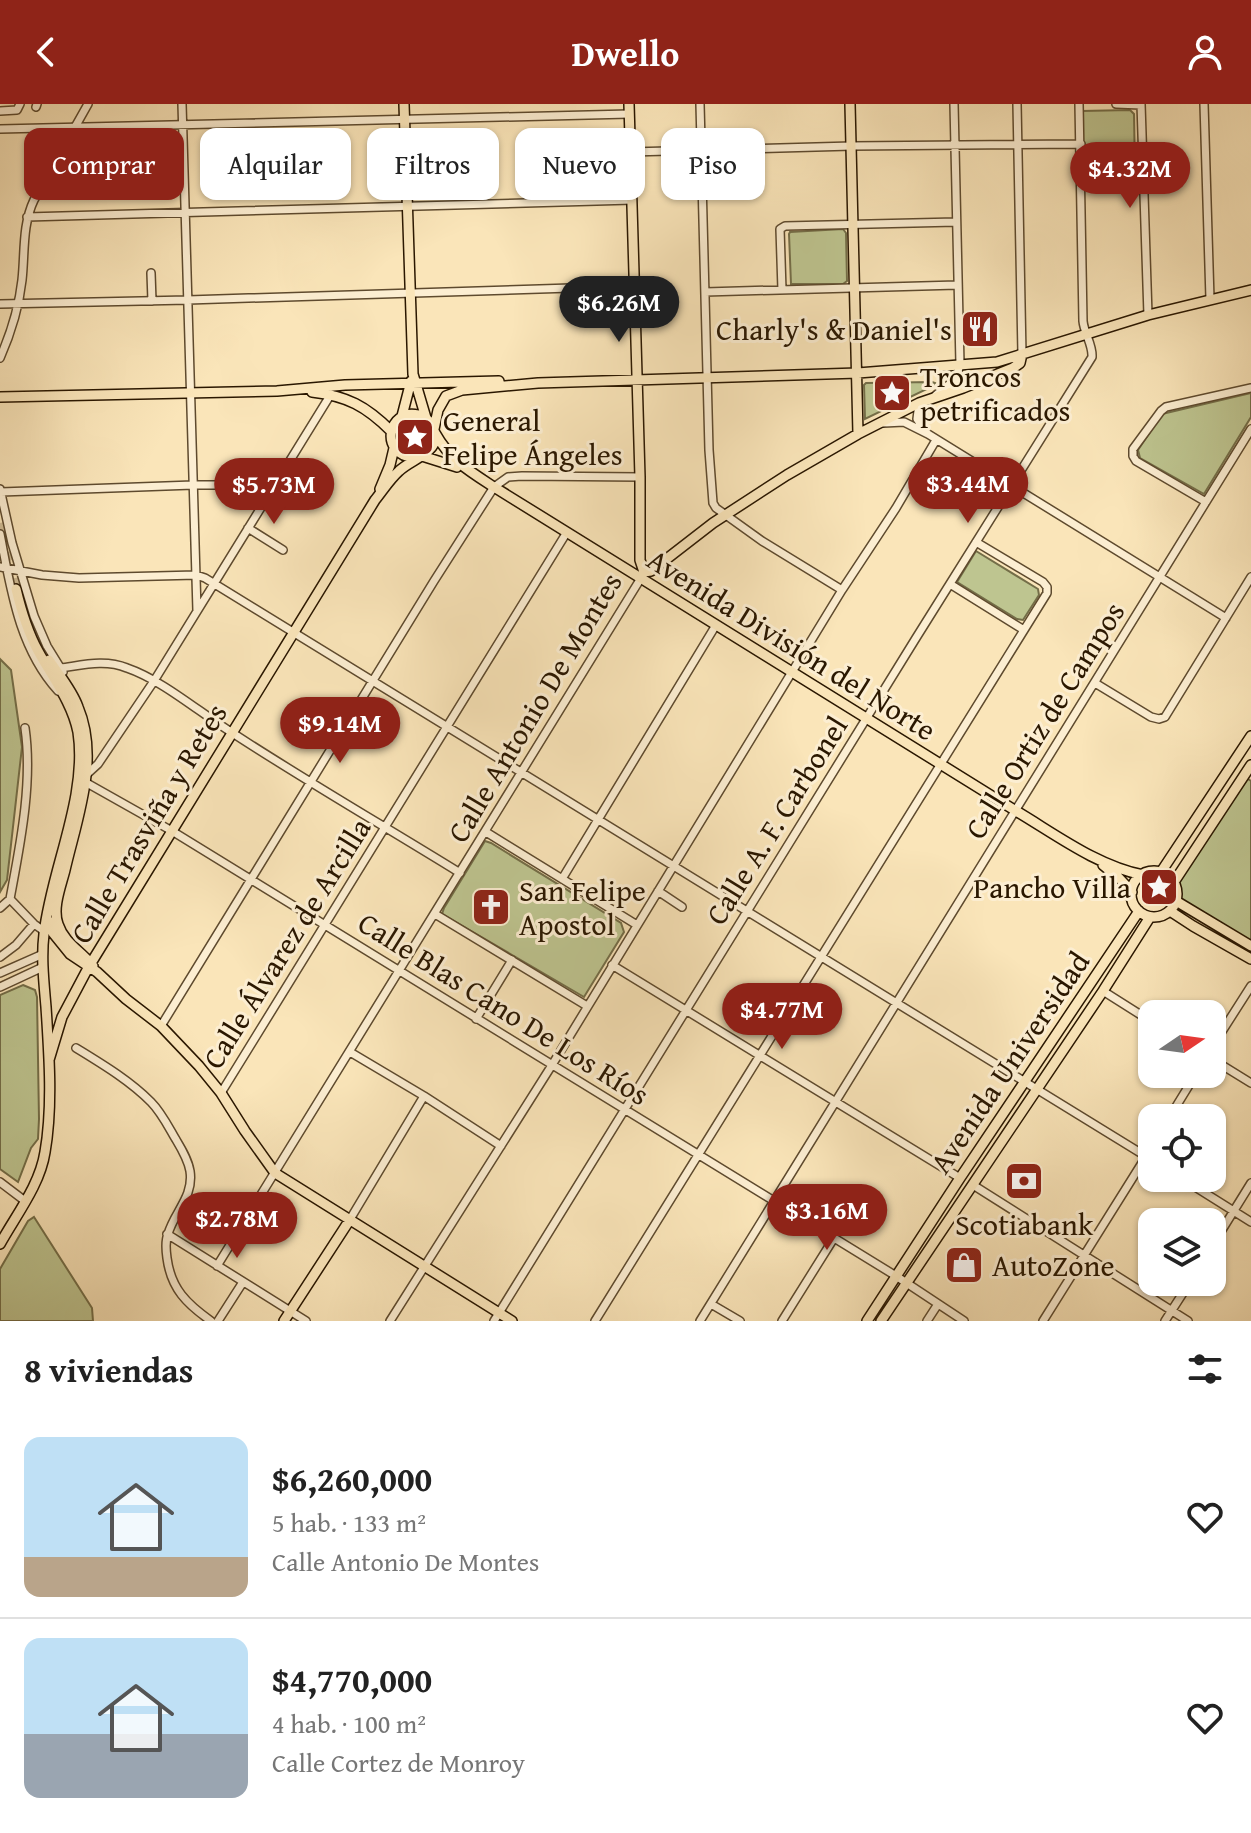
<!DOCTYPE html>
<html lang="es">
<meta charset="utf-8">
<style>
:root{--surface:#fff;--page:#f2f2f2;--text:#222;--muted:#767676;--line:#e0e0e0;--accent:#8f2418}
body{margin:0;font-family:"Gentium Book Plus",serif;background:var(--page);color:var(--text);height:100vh;display:flex;flex-direction:column;font-size:30px;white-space:nowrap}
*{box-sizing:border-box;margin:0}
p{font-size:26px;color:var(--muted)}
.icon{flex:none;width:44px;height:44px;fill:none;stroke:currentColor;stroke-width:2;stroke-linecap:round;stroke-linejoin:round}
.map{position:relative;height:1217px;overflow:hidden}
.sheet{display:flex;flex-direction:column;background:var(--surface);flex:1}
.sheet>*{flex:none}
.top-card{position:absolute;left:24px;top:24px;width:800px;height:72px;display:flex;gap:16px}
.needle{width:52px;rotate:77deg}
.buttons{position:absolute;left:1138px;top:896px;display:grid;gap:16px}
.buttons a{display:grid;place-items:center;width:88px;height:88px;border-radius:16px;background:var(--surface);box-shadow:0 2px 6px #0004;font-size:40px}
.price{position:absolute;translate:-50% -68px;padding:0 18px;border-radius:28px;background:var(--accent);color:#fff;font-size:26px;line-height:52px;filter:drop-shadow(0 2px 4px #0008)}
.price::after{content:'';position:absolute;left:50%;top:48px;width:24px;height:18px;margin-left:-12px;background:inherit;clip-path:polygon(0 0,100% 0,50% 100%)}
.price.on{background:#222;color:#fff}
ul{padding:0;list-style:none}
li{display:flex;align-items:center;gap:24px;height:200px;padding:0 24px}
li+li{border-top:2px solid var(--line)}
li span{display:grid;place-items:center;flex:none;width:224px;height:160px;border-radius:16px;color:#555}
li>.icon{margin-inline-start:auto}
span .icon{width:96px;height:96px;fill:#fffc;stroke-width:1}
li b{font-size:34px}
h2{display:flex;justify-content:space-between;align-items:center;height:96px;padding:0 24px;font-size:34px}
.tag{padding:0 28px;border-radius:16px;background:var(--surface);box-shadow:0 2px 6px #0004;font-size:28px;line-height:72px}
.tag.on{background:var(--accent);color:#fff}
header{display:flex;justify-content:space-between;align-items:center;height:104px;padding:0 24px;background:var(--accent);color:#fff;font-size:36px;font-weight:700}
.map>svg:first-child{display:block}
</style>
<header><svg class="icon" aria-label="back" viewBox="0 0 24 24"><path d="M15 5l-7 7 7 7"/></svg>Dwello<svg class="icon" aria-label="person" viewBox="0 0 24 24"><circle cx="12" cy="8" r="4"/><path d="M4 21q1-7 8-7t8 7"/></svg></header>
<div class="map">
<svg width="1251" height="1217" viewBox="0 0 1251 1217">
<rect width="100%" height="100%" fill="#fae5b9"/>
<filter id="stains"><feTurbulence type="fractalNoise" baseFrequency=".0025" numOctaves="4"/><feColorMatrix values="0 0 0 0 .2 0 0 0 0 .09 0 0 0 0 .02 0 0 0 .5 -.17"/></filter>
<radialGradient id="worn" r=".72"><stop offset=".6" stop-color="#630" stop-opacity="0"/><stop offset="1" stop-color="#630" stop-opacity=".3"/></radialGradient>
<path fill="#bec590" stroke="#746e48" stroke-width="2" d="M1130 6 1134 10 1135 70 1132 72H1084L1082 7Z
M843 125 846 129 847 177 843 180H791L789 130 790 128Z
M932 278 935 279 933 282 865 315 864 281 866 279Z
M1251 289V313L1204 390 1140 354 1138 346 1162 310Z
M976 447 1038 485 1039 491 1023 516 1017 515 957 478Z
M0 555 11 566 22 643 7 776 0 788Z
M1243 672 1251 677V842L1176 797 1177 790 1174 778Z
M485 737 491 739 621 819 624 828 584 893 442 810 444 804Z
M23 881 35 886 37 893 39 1015 38 1035 31 1044 18 1078 0 1065V891Z
M34 1113 92 1204 93 1217H0V1165L28 1117Z"/>
<g fill="none" stroke-linecap="round" stroke-linejoin="round">
<path stroke="#d0bc94" stroke-width="9" stroke-dasharray="9 4.5" stroke-linecap="butt" d="M0 419 5 439
M12 447 20 483"/>
<defs>
<path id="minor" d="M182 0 197 507
M700 0 709 346 713 399 716 404 762 437 842 486
M1017 0 1022 250
M1116 0 1141 1
M1141 0 1148 211
M1204 0 1210 195
M36 3 37 0
M0 7 17 6 20 0
M0 25 629 10
M630 48 852 42 1081 40
M582 60 583 97
M1081 79 1145 78
M27 113 632 96
M151 169 152 197
M782 186 780 125 785 122 956 118
M705 188 957 181
M0 200 188 196 634 182
M0 254C11 229 19 203 22 176 25 149 22 121 34 96L88 0
M936 291 956 275 960 260 954 0
M919 299 917 315 924 325
M884 319 904 318 928 330 1226 514
M0 385 12 439 34 512 47 542 63 568
M1 388 193 381H274
M1206 398 1136 357 1133 352V345L1161 307 1166 303 1251 284
M248 424 283 446
M0 430C11 486 19 544 58 587
M0 463 42 471 79 474 196 471 205 474 1152 1056
M950 480 1024 526
M61 564C83 561 105 555 127 564 162 576 199 608 231 628 306 677 384 722 460 769
M1095 579 1151 613 1159 615 1165 613 1251 473
M25 624C33 679 20 741 10 795L34 820 44 827
M86 671 98 660 154 577 331 290
M85 678 172 727 896 1172 964 1217
M486 728 637 821
M562 775 716 521
M658 787 682 803
M0 804 10 795
M435 810 587 902
M0 853 16 841 34 820
M612 861 960 1074
M0 869 43 850
M0 883 43 863
M1103 887 1152 918
M476 915 512 856
M161 922 434 477 494 383 508 373 522 372 640 373
M1212 943 1251 882
M76 944C102 960 129 976 151 998 161 1008 168 1022 175 1034 181 1044 188 1055 190 1067 194 1093 174 1108 168 1130 165 1137 166 1147 167 1154 171 1185 187 1200 211 1217
M350 948 424 992 501 1042
M1212 955 1251 979
M221 989 567 428
M1169 1014 1196 970
M1181 1074 1251 1118
M0 1078 25 1097
M973 1081 1188 1217
M349 1117 424 992
M167 1130 306 1217
M1212 1142 1251 1079
M217 1162 641 474
M1141 1187 1152 1169
M711 1200 740 1217
M218 1217 243 1178
M390 1217 552 961 842 486 896 404 936 336
M494 1217 916 534 1092 253C1093 241 1084 229 1083 217L1079 0
M595 1217 1047 489V483L1043 478 976 438
M700 1217 1251 325
M782 1217 834 1134
M927 1217 938 1200
M1043 1217 1152 1043
M1165 1217 1190 1178"/>
<path id="major" d="M404 0 413 270 426 314
M629 0 640 373V456L644 468 641 474
M850 0 858 330
M312 288C347 292 366 302 391 327
M0 293 277 287 345 281 499 277
M402 312 411 277
M434 325 438 306 446 292 462 286 538 279 858 269 997 258 1148 211 1251 186
M435 329C450 356 469 367 494 383L1016 707C1055 730 1097 762 1143 771
M422 352 457 363
M380 385 390 361 394 344
M644 468 651 467 713 419 787 371 858 330 919 299 963 284 1013 264 1020 259 1022 250
M49 556C59 571 72 586 78 603 100 655 77 714 65 766 61 782 52 804 58 820 64 839 82 848 93 862
M1103 761 1119 774 1132 788
M1131 790a23 23 0 1 1 46 0a23 23 0 1 1-46 0Z
M1161 768 1251 632
M1174 778 1251 661
M1176 797 1251 842
M1170 807 1193 822 1251 855
M48 816 53 829 70 850 97 868 126 895 161 922 199 962 221 989 245 1027 275 1069 512 1217
M49 956 62 913 88 864 375 396C383 386 390 375 399 367 412 354 446 347 432 322 429 316 424 312 418 311 388 304 378 351 415 354
M0 1140C16 1111 40 1081 45 1048 53 1002 49 949 46 903 44 879 41 854 44 830 51 766 88 693 78 628 72 598 52 573 38 547 27 527 21 506 16 485
M284 1217 349 1117
M867 1217 960 1074 1139 807
M881 1217 1103 887 1150 813"/>
</defs>
<use href="#minor" stroke="#5e4a2e" stroke-width="10"/>
<use href="#major" stroke="#2a1700" stroke-width="12"/>
<use href="#minor" stroke="#fceed2" stroke-width="7"/>
<use href="#major" stroke="#fae5b9" stroke-width="9"/>
</g>
<defs>
<symbol id="restaurant-square" viewBox="-11 -11 22 22"><rect x="-9" y="-9" width="18" height="18" rx="4" fill="#8f2418" stroke="#fceed2"/><path d="M-5-6h1v4h1v-4h1v4h1v-4h1v5L-1.5 .5V6h-2V.5L-5-1ZM5-6V6H3V1.5H1.5Q1.5-4 5-6Z" fill="#fff"/></symbol>
<symbol id="sight-square" viewBox="-11 -11 22 22"><rect x="-9" y="-9" width="18" height="18" rx="4" fill="#8f2418" stroke="#fceed2"/><path d="M0-6L1.8-2.2L6-1.7L2.9 1.2L3.7 5.4L0 3.3L-3.7 5.4L-2.9 1.2L-6-1.7L-1.8-2.2Z" fill="#fff"/></symbol>
<symbol id="church-square" viewBox="-11 -11 22 22"><rect x="-9" y="-9" width="18" height="18" rx="4" fill="#8f2418" stroke="#fceed2"/><path d="M-1.2-6h2.4v3.5h3.3v2.4h-3.3V6h-2.4V-.1h-3.3v-2.4h3.3Z" fill="#fff"/></symbol>
<symbol id="bank-square" viewBox="-11 -11 22 22"><rect x="-9" y="-9" width="18" height="18" rx="4" fill="#8f2418" stroke="#fceed2"/><path d="M-6-4H6V4H-6ZM0-2.3a2.3 2.3 0 1 0 0 4.6a2.3 2.3 0 1 0 0-4.6Z" fill="#fff"/></symbol>
<symbol id="shop-square" viewBox="-11 -11 22 22"><rect x="-9" y="-9" width="18" height="18" rx="4" fill="#8f2418" stroke="#fceed2"/><path d="M-5-2.5h2.3a2.7 3.5 0 0 1 5.4 0H5L5.5 6h-11ZM-1.5-2.5h3a1.5 2.3 0 0 0-3 0Z" fill="#fff"/></symbol>
</defs>
<g fill-rule="evenodd">
<use href="#restaurant-square" x="958" y="203" width="44" height="44"/>
<use href="#sight-square" x="870" y="267" width="44" height="44"/>
<use href="#sight-square" x="393" y="311" width="44" height="44"/>
<use href="#sight-square" x="1137" y="761" width="44" height="44"/>
<use href="#church-square" x="469" y="781" width="44" height="44"/>
<use href="#bank-square" x="1002" y="1055" width="44" height="44"/>
<use href="#shop-square" x="942" y="1139" width="44" height="44"/>
</g>
<g text-anchor="middle" dominant-baseline="central" stroke-width="6" stroke-linejoin="round" paint-order="stroke">
<g font-size="30" fill="#2a1700" stroke="#fceed2" text-anchor="start">
<text x="952" y="225" text-anchor="end">Charly's &amp; Daniel's</text>
<text x="920" y="272">Troncos<tspan x="920" dy="34">petrificados</tspan></text>
<text x="443" y="316">General<tspan x="443" dy="34">Felipe Ángeles</tspan></text>
<text x="1131" y="783" text-anchor="end">Pancho Villa</text>
<text x="519" y="786">San Felipe<tspan x="519" dy="34">Apostol</tspan></text>
<text x="1024" y="1120" text-anchor="middle">Scotiabank</text>
<text x="992" y="1161">AutoZone</text>
</g>
<g font-size="30" fill="#2a1700" stroke="#fceed2">
<text transform="translate(792 540) rotate(32)">Avenida División del Norte</text>
<text transform="translate(534 603) rotate(-59)">Calle Antonio De Montes</text>
<text transform="translate(1044 616) rotate(-58)">Calle Ortiz de Campos</text>
<text transform="translate(776 716) rotate(-58)">Calle A. F. Carbonel</text>
<text transform="translate(148 719) rotate(-59)">Calle Trasviña y Retes</text>
<text transform="translate(286 839) rotate(-58)">Calle Álvarez de Arcilla</text>
<text transform="translate(504 904) rotate(32)">Calle Blas Cano De Los Ríos</text>
<text transform="translate(1009 958) rotate(-56)">Avenida Universidad</text>
</g>
</g>
<rect width="100%" height="100%" filter="url(#stains)"/>
<rect width="100%" height="100%" fill="url(#worn)"/>
</svg>
<div class="buttons">
<a><svg class="needle" viewBox="-14 -14 28 28"><path d="M0-13l5 13h-10z" fill="#e53935"/><path d="M0 13l5-13h-10z" fill="#767676"/></svg></a>
<a><svg class="icon" aria-label="locate" viewBox="0 0 24 24"><circle cx="12" cy="12" r="6"/><path d="M12 2v4M12 18v4M2 12h4M18 12h4"/></svg></a>
<a><svg class="icon" aria-label="layers" viewBox="0 0 24 24"><path d="M12 4l9 5-9 5-9-5zM3 14l9 5 9-5"/></svg></a>
</div>
<b class="price" style="left:1130px;top:106px">$4.32M</b>
<b class="price on" style="left:619px;top:240px">$6.26M</b>
<b class="price" style="left:968px;top:421px">$3.44M</b>
<b class="price" style="left:274px;top:422px">$5.73M</b>
<b class="price" style="left:340px;top:661px">$9.14M</b>
<b class="price" style="left:782px;top:947px">$4.77M</b>
<b class="price" style="left:827px;top:1148px">$3.16M</b>
<b class="price" style="left:237px;top:1156px">$2.78M</b>
<div class="top-card">
<a class="tag on">Comprar</a>
<a class="tag">Alquilar</a>
<a class="tag">Filtros</a>
<a class="tag">Nuevo</a>
<a class="tag">Piso</a>
</div>
</div>
<section class="sheet">
<h2>8 viviendas<svg class="icon" aria-label="filters" viewBox="0 0 24 24"><path d="M4 7h16M4 17h16"/><circle cx="9" cy="7" r="2"/><circle cx="15" cy="17" r="2"/></svg></h2>
<ul>
<li><span style="background:linear-gradient(#bfe0f5 75%,#b9a48a 0)"><svg class="icon" aria-label="home" viewBox="0 0 24 24"><path d="M3 11l9-7 9 7M6 9v11h12V9"/></svg></span><div><b>$6,260,000</b><p>5 hab. · 133 m²</p><p>Calle Antonio De Montes</p></div><svg class="icon" aria-label="heart" viewBox="0 0 24 24"><path d="M12 20l-8-8c-3-5 5-10 8-4 3-6 11-1 8 4z"/></svg></li>
<li><span style="background:linear-gradient(#bfe0f5 60%,#9aa5b1 0)"><svg class="icon" aria-label="home" viewBox="0 0 24 24"><path d="M3 11l9-7 9 7M6 9v11h12V9"/></svg></span><div><b>$4,770,000</b><p>4 hab. · 100 m²</p><p>Calle Cortez de Monroy</p></div><svg class="icon" aria-label="heart" viewBox="0 0 24 24"><path d="M12 20l-8-8c-3-5 5-10 8-4 3-6 11-1 8 4z"/></svg></li>
</ul>
</section>
